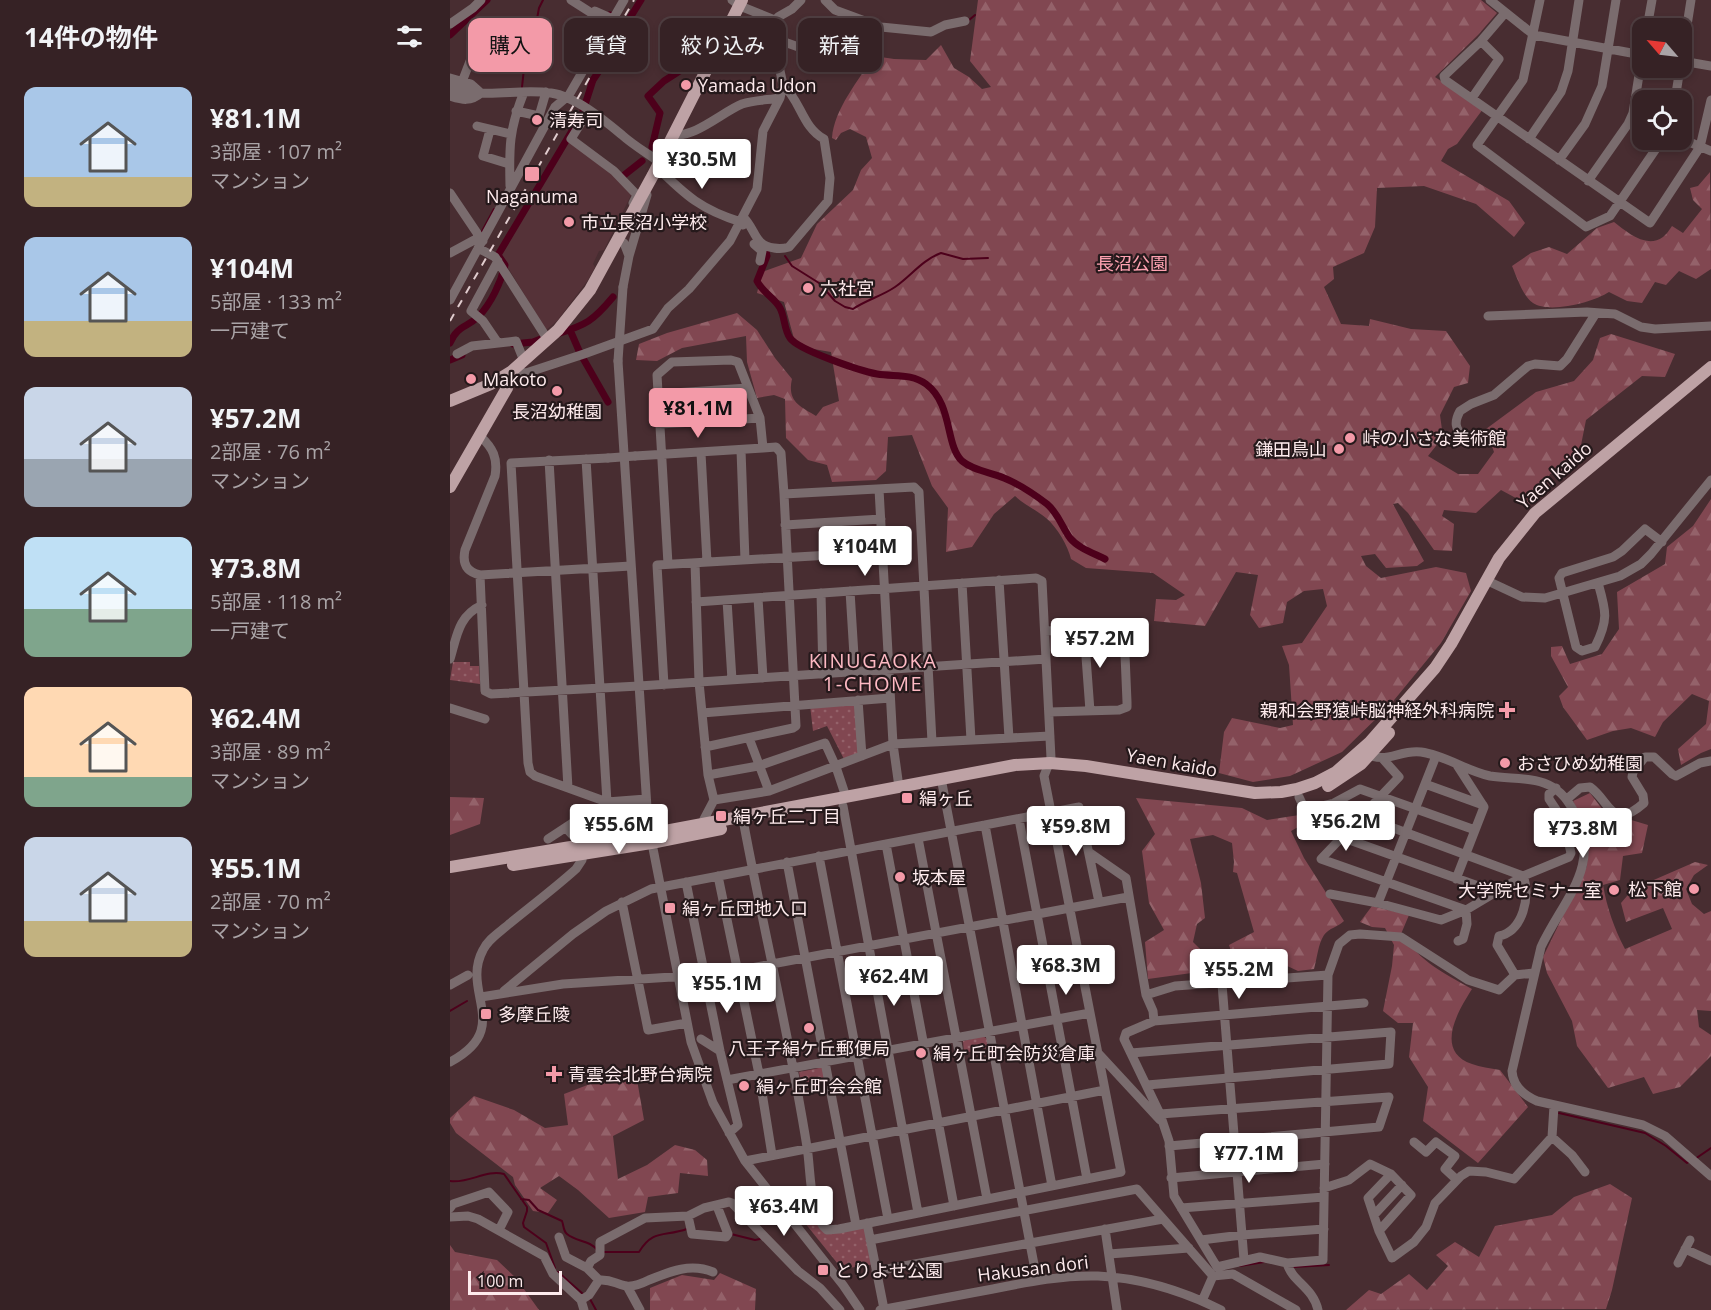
<!DOCTYPE html>
<html lang="ja">
<meta charset="utf-8">
<style>
:root{--surface:#362225;--page:#3d2a2d;--text:#f1f3f6;--muted:#aaa4a7;--line:#503f42;--accent:#f39aa8}
body{margin:0;font-family:"Open Sans","Noto Sans JP",sans-serif;background:var(--page);color:var(--text);height:100vh;display:flex;flex-direction:column;font-size:22px;white-space:nowrap}
*{box-sizing:border-box;margin:0}
p{font-size:20px;color:var(--muted)}
.icon{flex:none;width:33px;height:33px;fill:none;stroke:currentColor;stroke-width:2;stroke-linecap:round;stroke-linejoin:round}
.map{position:relative;flex:1;overflow:hidden}
.panel{display:flex;flex-direction:column;background:var(--surface);width:450px}
.panel>*{flex:none}
.top-card{position:absolute;left:18px;top:18px;width:570px;height:54px;display:flex;gap:12px}
.needle{width:39px;rotate:298deg}
.controls{position:absolute;left:1182px;top:18px;display:grid;gap:12px}
.controls a{display:grid;place-items:center;width:60px;height:60px;border-radius:12px;background:var(--surface);box-shadow:0 3px 9px #0003,0 0 0 2px var(--line);font-size:30px}
.scale{position:absolute;left:18px;bottom:15px;width:94px;box-sizing:border-box;padding-left:6px;border:3px solid #feebed;border-top:0;font-size:16px;line-height:21px;white-space:nowrap;color:#feebed;-webkit-text-stroke:4px #25191b;paint-order:stroke}
.price{position:absolute;translate:-50% -51px;padding:0 14px;border-radius:6px;background:#fff;color:#222;font-size:20px;line-height:39px;filter:drop-shadow(0 2px 3px #0008)}
.price::after{content:'';position:absolute;left:50%;top:36px;width:18px;height:14px;margin-left:-9px;background:inherit;clip-path:polygon(0 0,100% 0,50% 100%)}
.price.active{background:var(--accent);color:#111}
ul{padding:0;list-style:none}
li{display:flex;align-items:center;gap:18px;height:150px;padding:0 24px}
li span{display:grid;place-items:center;flex:none;width:168px;height:120px;border-radius:12px;color:#555}
li>.icon{margin-inline-start:auto}
span .icon{width:72px;height:72px;fill:#fffc;stroke-width:1}
li b{font-size:26px}
h2{display:flex;justify-content:space-between;align-items:center;height:72px;padding:0 24px;font-size:26px}
.pill{padding:0 21px;border-radius:12px;background:var(--surface);box-shadow:0 3px 9px #0003,0 0 0 2px var(--line);font-size:21px;line-height:54px}
.pill.active{background:var(--accent);color:#111}
main{display:flex;flex:1;min-height:0}
.map>svg:first-child{display:block}
</style>
<main>
<section class="panel">
<h2>14件の物件<svg class="icon" aria-label="filters" viewBox="0 0 24 24"><path d="M4 7h16M4 17h16"/><circle cx="9" cy="7" r="2"/><circle cx="15" cy="17" r="2"/></svg></h2>
<ul>
<li><span style="background:linear-gradient(#a9c7e8 75%,#c2b280 0)"><svg class="icon" aria-label="home" viewBox="0 0 24 24"><path d="M3 11l9-7 9 7M6 9v11h12V9"/></svg></span><div><b>¥81.1M</b><p>3部屋 · 107 m²</p><p>マンション</p></div></li>
<li><span style="background:linear-gradient(#a9c7e8 70%,#c2b280 0)"><svg class="icon" aria-label="home" viewBox="0 0 24 24"><path d="M3 11l9-7 9 7M6 9v11h12V9"/></svg></span><div><b>¥104M</b><p>5部屋 · 133 m²</p><p>一戸建て</p></div></li>
<li><span style="background:linear-gradient(#c9d6e8 60%,#9aa5b1 0)"><svg class="icon" aria-label="home" viewBox="0 0 24 24"><path d="M3 11l9-7 9 7M6 9v11h12V9"/></svg></span><div><b>¥57.2M</b><p>2部屋 · 76 m²</p><p>マンション</p></div></li>
<li><span style="background:linear-gradient(#bfe0f5 60%,#7fa58c 0)"><svg class="icon" aria-label="home" viewBox="0 0 24 24"><path d="M3 11l9-7 9 7M6 9v11h12V9"/></svg></span><div><b>¥73.8M</b><p>5部屋 · 118 m²</p><p>一戸建て</p></div></li>
<li><span style="background:linear-gradient(#ffd9b3 75%,#7fa58c 0)"><svg class="icon" aria-label="home" viewBox="0 0 24 24"><path d="M3 11l9-7 9 7M6 9v11h12V9"/></svg></span><div><b>¥62.4M</b><p>3部屋 · 89 m²</p><p>マンション</p></div></li>
<li><span style="background:linear-gradient(#c9d6e8 70%,#c2b280 0)"><svg class="icon" aria-label="home" viewBox="0 0 24 24"><path d="M3 11l9-7 9 7M6 9v11h12V9"/></svg></span><div><b>¥55.1M</b><p>2部屋 · 70 m²</p><p>マンション</p></div></li>
</ul>
</section>
<div class="map">
<svg width="1261" height="1310" viewBox="0 0 1261 1310">
<defs>
<pattern id="grass-dots" width="8" height="8" patternUnits="userSpaceOnUse" patternTransform="scale(1.5)"><rect width="8" height="8" fill="#814751"/><path d="M2 2h.1M6 6h.1" fill="none" stroke="#94626a" stroke-width="1.8" stroke-linecap="round"/></pattern>
<pattern id="forest-firs" width="22" height="20" patternUnits="userSpaceOnUse" patternTransform="scale(1.5)"><rect width="22" height="20" fill="#814751"/><path d="M5 1l3.5 6h-7zM16 11l3.5 6h-7z" fill="#94626a"/></pattern>
</defs>
<rect width="100%" height="100%" fill="#482d31"/>
<path fill="#553238" d="M118 139 168 178 182 193 154 250 149 251 143 264 145 267 138 280 107 321 96 330 51 256Z"/>
<path fill="url(#grass-dots)" d="M3 662H20V666H29L30 684 0 680Z
M408 700 412 756 396 763 377 726 363 731 360 705Z
M533 1036 537 1039 538 1048 514 1053 513 1041Z
M374 1067 376 1079 351 1083 349 1072Z
M346 1203 357 1217 366 1216 371 1227 416 1225 425 1264 392 1269 342 1207Z"/>
<path fill="url(#forest-firs)" d="M528 0H1031L1047 13 1028 35 985 77 1033 109 1007 144 998 149 991 161 1059 201 1075 223 1064 237 1026 204 974 186 927 188 925 227 914 253 883 267 884 279 874 287 891 324 919 326 920 319 961 329 996 331 1020 366 1018 383 1004 387 990 415 993 437 978 456 1008 474H1028L1044 452 1036 429 1086 392 1124 381 1143 360 1150 338 1161 334 1225 354 1215 377 1192 376 1136 420 1131 445 1114 470 1100 474 1098 479 1101 486 1079 505 1051 490 1026 513 994 510 992 516 1004 524 1002 551 984 550 958 513 948 503 943 504 974 561 967 566 936 568 925 554 911 556 916 566 931 578 986 567 1016 573 1021 591 991 643 940 705 892 752 840 776 803 782 769 773 774 732 782 718 830 728 843 725 839 665 832 646 852 643 877 606 873 589 854 591 837 602 833 623 809 628 800 615 808 575 786 572 755 626 704 621 706 599 726 600 735 595 703 573 636 568 621 559C618 546 607 527 596 518 586 510 575 505 565 496L544 514 522 547 496 552 498 508 482 486 462 435 438 437 436 471 426 480 382 482 377 465 358 460 336 438 335 399 324 395 307 398 297 362 296 336 232 348 207 361 186 360 189 344 217 333 287 313 307 330 325 358 342 379C337 401 349 406 366 416L373 407 389 401 381 352 346 346 334 302 307 293 312 272 351 258 367 224 403 190 411 170 422 158 416 137 400 129 391 133 386 140 382 138C384 109 409 80 424 56L444 59 476 60 491 45 504 68 519 77 532 89 541 87 520 61Z
M1260 172 1261 269 1246 279 1229 271 1216 285 1205 282 1192 303 1177 301 1159 292C1144 302 1099 314 1083 303 1072 295 1067 277 1062 266L1081 253 1099 247 1117 254 1147 228 1164 222C1177 232 1196 249 1213 237 1216 235 1220 229 1222 226L1233 233 1252 209 1243 200 1240 188 1248 186Z
M1261 499V749L1251 753 1231 765 1228 749 1256 724 1259 701 1242 694 1213 722 1205 737 1181 728 1163 731 1137 740 1113 707 1109 696 1118 687 1101 656V647L1112 646 1120 664 1152 654 1169 629 1167 592 1215 564 1217 547 1243 526Z
M1140 793 1159 818 1178 819 1198 825 1192 853 1173 856 1170 880 1153 885C1157 908 1164 928 1175 949L1222 929 1213 908 1176 922 1171 903 1183 889 1245 862 1258 865 1244 875 1236 889 1242 904 1254 914 1261 911V1011L1247 1010 1249 1027 1261 1035V1056L1230 1087 1203 1094 1194 1077 1158 1088 1127 1046 1122 1021 1097 973 1093 957 1137 866 1138 834 1123 801Z
M0 797 34 798 30 824 0 835Z
M686 798 792 808 817 820 869 812 868 816 841 831 854 858 894 921C888 927 879 928 874 935 868 944 867 959 864 969L848 971 807 952 782 954 779 945 804 932 787 873 783 872 784 862 782 843 763 835 740 839 751 883 755 918 747 924 743 942 760 959 757 967 749 972 698 979 695 942 714 930 699 903 692 851 705 834Z
M922 906 959 915 951 934C974 964 990 971 1022 989 1008 1011 984 1051 1022 1064 1030 1067 1040 1068 1050 1070L1078 1107 1028 1163 973 1121 978 1087 959 1057 963 1023H948L933 1011 942 966 944 945 935 928 922 927 910 922Z
M186 1074 194 1120 163 1136 168 1179 197 1165 225 1145 245 1150 257 1160 258 1176 230 1173 228 1193 198 1197 195 1212 159 1218 128 1190 109 1176 90 1188 107 1200 98 1213 83 1211 65 1185 63 1177 6 1133 0 1123V1118L24 1096 64 1110 95 1128 118 1125 114 1094 153 1079Z
M1160 1184 1182 1198 1162 1290 1156 1309 896 1310 919 1290 931 1294 959 1274 977 1290 998 1266 986 1255 1005 1242 1029 1257 1045 1226 1102 1215 1124 1197Z
M0 1245 5 1252 47 1260 66 1278 89 1310H0Z
M270 1273 306 1289 305 1310H200V1288L232 1275 264 1280Z"/>
<g fill="none" stroke-linecap="round" stroke-linejoin="round">
<path stroke="#4d001b" stroke-width="2" d="M518 21 525 15
M72 87 75 59 84 35 89 8 93 0
M31 233 44 209
M335 256 342 266 369 283 385 301 395 307 403 309C416 300 432 296 445 287 461 276 472 260 491 253L513 259 538 258
M0 1011 17 1001
M1109 1113 1195 1133 1216 1146 1237 1163 1240 1161
M1245 1159 1261 1148
M0 1181C19 1184 36 1169 54 1174L77 1207V1211L73 1223 74 1227 96 1243 105 1268
M71 1199 79 1200 88 1210 112 1221C114 1226 113 1231 117 1234 126 1242 140 1240 147 1250
M281 1234 305 1240 310 1239
M152 1252H189C203 1229 214 1237 237 1229
M790 1266 814 1262
M844 1267 879 1265
M108 1272 133 1294
M140 1299 146 1310"/>
<path stroke="#4d001b" stroke-width="7" d="M160 15 175 22 178 21 191 0
M285 30 314 20 320 23
M0 35 37 0
M141 41 145 16 143 11
M202 147 210 113 198 96 214 81 245 61 261 47
M173 176 192 161
M316 251 317 256 307 281C313 293 325 298 330 308 335 317 334 330 340 338 348 350 411 371 427 374 444 377 461 373 476 384 503 404 495 445 512 461 524 471 540 472 554 478 569 484 584 494 597 504 608 513 612 527 620 538 628 548 643 553 655 559
M120 330 130 353 158 402
M107 334C136 325 143 321 163 297
M0 343C7 326 16 328 28 317 41 304 51 282 55 265L48 255 132 114 143 80 149 71 140 52
M63 344 83 342 96 337
M0 360 12 355"/>
<path stroke="#7a6c6e" stroke-width="9" d="M121 0 143 14 145 11 163 19
M282 0 290 6 327 21
M375 0 385 10 431 27 481 32 495 25 515 21
M1040 0 1084 35 1192 55
M1090 0 1073 80 1027 145 1136 227 1160 216 1212 140
M1055 13 1031 41 994 76 995 80 1200 223 1250 147 1261 100
M0 24 23 8 31 0
M1197 28 1202 0
M326 39 413 70
M1232 57 1241 0
M1232 61 1261 66
M135 65 138 37
M0 78 21 84 31 93C21 102 12 100 0 96
M12 82 22 56 24 43
M0 87C33 100 67 88 101 93 125 96 154 120 172 135 183 145 197 153 209 162
M1022 98 1049 59 1031 41
M1225 100 1230 68
M139 110 121 139 164 171 187 195 183 203
M66 111 89 116 96 92
M27 126 60 134
M40 130 33 156 59 164
M224 134C243 139 274 111 292 104 304 100 318 100 330 98
M1079 139 1111 92 1118 71 1129 0
M1232 139 1261 151
M1109 160 1135 124 1152 86 1166 0
M207 167C236 196 252 210 291 222L293 225
M1138 181 1178 124 1183 113 1192 56
M60 186C59 148 59 129 74 92
M0 193 27 233 28 238 33 241
M293 217C306 229 304 246 324 248 330 249 333 249 339 247L378 201 380 178 374 139C352 127 351 101 333 85
M168 240 174 243 179 256 173 287
M304 244 312 251 310 261
M28 248 45 257 98 340
M0 253 28 238
M179 256 197 195
M48 261 21 311 33 321 48 343
M0 300 105 107 119 95 174 0
M1038 316 1137 312 1165 314 1191 327 1205 329 1261 326
M7 354 22 346 66 341 74 361
M168 361 198 823 241 1042 263 1103 295 1161 393 1285 410 1310
M62 371 76 373 134 354 203 329 218 308 239 289 280 241 307 189 313 131 330 98 333 85 325 47 328 17 342 9 351 0
M209 394 298 388
M210 424 310 418
M30 436C43 448 48 458 45 476L15 550C12 564 17 572 30 575L181 566
M1013 437C1005 428 1004 422 1010 411L1021 404 1044 395 1078 366 1085 364 1110 366 1117 359 1146 313
M291 450 295 560
M251 453 257 562
M185 456 313 448
M158 458 61 463 78 763 80 772 85 776 157 802 196 799
M136 459 157 802
M99 460 118 788
M429 489 443 744 449 787
M335 525 431 519
M245 563 249 682 258 775
M218 564 207 375 222 362 281 360 288 362 310 418 313 448 326 447 331 453 334 494 464 487 469 492 482 742
M30 575 35 691 41 694 189 686 596 659
M549 580 559 738
M512 583 521 740
M1042 583 1072 597 1095 598 1170 576 1191 564 1201 554 1261 480
M1148 583C1156 611 1159 619 1145 647L1132 651 1126 647 1109 578 1112 573 1163 557 1172 551 1195 529 1212 542
M400 591 405 672
M371 593 373 674
M308 598 313 678
M277 600 282 680
M246 602 586 578 592 581 601 758 594 776 671 1172 389 1229 377 1230C359 1216 361 1170 357 1147 340 1039 314 932 294 825
M634 630 640 711
M595 631 669 628 674 631 677 702V707L669 710 599 712
M0 659C7 636 8 616 32 605
M214 685 207 565 432 552
M408 700 412 756
M0 708 35 719
M252 713 440 698
M299 738 319 791
M255 747 343 728 346 726 334 494
M915 752C935 766 949 749 971 752 995 755 1016 771 1040 776 1058 779 1077 777 1094 783 1108 788 1116 797 1123 810 1155 864 1112 901 1091 947L1062 1071C1063 1086 1073 1095 1087 1101L1193 1125 1215 1136 1261 1176
M933 759 949 777 871 859 1016 910
M491 778 587 1280
M975 784 1033 805
M849 797 855 810 884 803 910 789 1025 830
M1117 799 1130 788 1140 787C1161 802 1161 832 1194 803L1193 795 1182 777 1183 772 1195 757H1204L1222 774 1226 776 1250 763 1261 761
M264 800 258 775 308 766 375 743 386 767 396 797
M393 806 468 1213
M629 807 649 902
M911 816 1073 876 1119 857 1121 853 1113 820 1099 799V794L1106 788
M569 819 637 1179
M254 824V819L264 800 319 791 443 744 600 736
M535 825 602 1186
M116 828 126 839 127 846
M891 837 1045 892
M468 838 537 1199
M98 839 130 818
M436 844 504 1206
M640 853 676 878 696 995 725 986 878 975
M369 856 438 1219
M337 862 406 1225
M268 876 309 1074 322 1155
M1006 879 1034 807 1007 765
M236 882 270 1051 288 1125 279 1133
M880 894 928 903 991 920 1016 910 1073 876C1081 896 1073 931 1049 936L1047 945 1065 975
M172 902 198 1030 237 1023
M928 903 986 756
M1008 941 1013 939 1017 924 1016 910
M772 984 794 1260
M0 985 18 975
M54 991 123 934 156 911 201 889 629 807
M696 995 703 1011 704 1021
M31 997 113 984 269 974 678 897
M914 1003 704 1021 676 1033 674 1039 710 1114 719 1141 724 1196 767 1267 810 1257 837 1263 873 1260 878 975 889 944 900 935 910 934 951 937 1018 980 1049 990 1065 975 1084 973
M251 1039 270 1051
M648 1053 710 1120
M681 1053 941 1032 939 1064 697 1085
M0 1062C64 1028 10 992 33 950 38 939 50 932 59 924 81 906 105 888 126 869L132 860 133 849
M277 1080 640 1013
M710 1114 939 1097 929 1127 719 1146
M1102 1137 1104 1106
M964 1142 976 1152 986 1142 1005 1156 995 1169 1007 1180
M295 1161 655 1090
M941 1174 918 1198 929 1231 942 1258 964 1242 976 1227 985 1203 1011 1176 1019 1171 1036 1172 1064 1179 1102 1137 1122 1155 1135 1172
M721 1178 875 1164
M874 1188 899 1180 920 1164 941 1174 961 1195 929 1231
M267 1206 278 1234 276 1237 242 1234 238 1216 254 1208 279 1202 282 1203 348 1271 370 1288 390 1310
M0 1208 3 1204 39 1192 58 1212 49 1230
M731 1208 874 1197
M924 1215 952 1185
M0 1217 18 1216 28 1219 94 1256 103 1274 131 1300 134 1310
M417 1223 434 1309
M655 1229 667 1310
M109 1237 116 1257 137 1268
M420 1240 687 1189 763 1276 783 1274 846 1310
M751 1240 792 1235 874 1229
M1235 1249 1261 1261
M659 1254 739 1248
M837 1263C842 1282 863 1287 868 1310
M1228 1263 1240 1240
M426 1271 713 1219
M149 1280C162 1279 165 1284 176 1286 183 1287 193 1283 199 1280 221 1271 241 1263 263 1272
M177 1286 190 1310
M131 1300 139 1295 149 1280 137 1268 141 1261 150 1255V1242L195 1218 238 1216
M752 1301 763 1276
M430 1310C468 1303 505 1296 543 1289 578 1282 612 1275 648 1276 691 1278 733 1291 771 1310"/>
<path stroke="#bea2a5" stroke-width="12" d="M0 401 41 384 62 371
M0 487 57 388 62 371 108 330 140 290 203 175 292 0
M878 786 911 764 939 733
M63 865 201 843 271 829
M0 867 199 834 565 765 600 763 636 766 805 793 831 792 847 789 865 783 886 772 920 742 985 668 1001 644 1049 558 1085 513 1261 367"/>
<path stroke="#e0ccce" stroke-width="2" stroke-dasharray="8 8" stroke-linecap="butt" d="M0 321 184 0"/>
<path stroke="#7a6c6e" stroke-width="9" d="M168 361 173 287
M158 458 185 456"/>
</g>
<g fill="#f39aa8" stroke="#25191b" stroke-width="2">
<circle cx="236" cy="85" r="6"/>
<circle cx="87" cy="120" r="6"/>
<rect x="74" y="166" width="16" height="16" rx="3"/>
<circle cx="119" cy="222" r="6"/>
<circle cx="358" cy="288" r="6"/>
<circle cx="21" cy="379" r="6"/>
<circle cx="107" cy="391" r="6"/>
<circle cx="900" cy="438" r="6"/>
<circle cx="889" cy="449" r="6"/>
<path d="M1054 701h6v6h6v6h-6v6h-6v-6h-6v-6h6z"/>
<circle cx="1055" cy="763" r="6"/>
<rect x="451" y="792" width="12" height="12" rx="3"/>
<rect x="265" y="810" width="12" height="12" rx="3"/>
<circle cx="450" cy="877" r="6"/>
<circle cx="1244" cy="889" r="6"/>
<circle cx="1164" cy="890" r="6"/>
<rect x="214" y="902" width="12" height="12" rx="3"/>
<rect x="30" y="1008" width="12" height="12" rx="3"/>
<circle cx="359" cy="1028" r="6"/>
<circle cx="471" cy="1053" r="6"/>
<path d="M101 1065h6v6h6v6h-6v6h-6v-6h-6v-6h6z"/>
<circle cx="294" cy="1086" r="6"/>
<rect x="367" y="1264" width="12" height="12" rx="3"/>
</g>
<g text-anchor="middle" dominant-baseline="central" stroke-width="4.5" stroke-linejoin="round" paint-order="stroke">
<g font-size="18" fill="#feebed" stroke="#25191b" text-anchor="start">
<text x="248" y="85">Yamada Udon</text>
<text x="99" y="120">清寿司</text>
<text x="82" y="196" text-anchor="middle">Naganuma</text>
<text x="131" y="222">市立長沼小学校</text>
<text x="370" y="288">六社宮</text>
<text x="33" y="379">Makoto</text>
<text x="107" y="411" text-anchor="middle">長沼幼稚園</text>
<text x="912" y="438">峠の小さな美術館</text>
<text x="877" y="449" text-anchor="end">鎌田鳥山</text>
<text x="1044" y="710" text-anchor="end">親和会野猿峠脳神経外科病院</text>
<text x="1067" y="763">おさひめ幼稚園</text>
<text x="469" y="798">絹ヶ丘</text>
<text x="283" y="816">絹ヶ丘二丁目</text>
<text x="462" y="877">坂本屋</text>
<text x="1232" y="889" text-anchor="end">松下館</text>
<text x="1152" y="890" text-anchor="end">大学院セミナー室</text>
<text x="232" y="908">絹ヶ丘団地入口</text>
<text x="48" y="1014">多摩丘陵</text>
<text x="359" y="1048" text-anchor="middle">八王子絹ケ丘郵便局</text>
<text x="483" y="1053">絹ヶ丘町会防災倉庫</text>
<text x="118" y="1074">青雲会北野台病院</text>
<text x="306" y="1086">絹ヶ丘町会会館</text>
<text x="385" y="1270">とりよせ公園</text>
</g>
<g font-size="18" fill="#fea2b1" stroke="#25191b">
<text x="682" y="263">長沼公園</text>
</g>
<g font-size="18" fill="#feebed" stroke="#25191b">
<text transform="translate(1104 475) rotate(-41)">Yaen kaido</text>
<text transform="translate(722 762) rotate(10)">Yaen kaido</text>
<text transform="translate(583 1268) rotate(-7)">Hakusan dori</text>
</g>
<g font-size="20" letter-spacing="1.5" fill="#feb9c3" stroke="#25191b">
<text x="423" y="660">KINUGAOKA<tspan x="423" dy="23">1-CHOME</tspan></text>
</g>
</g>
</svg>
<div class="controls">
<a><svg class="needle" viewBox="-14 -14 28 28"><path d="M0-13l5 13h-10z" fill="#e53935"/><path d="M0 13l5-13h-10z" fill="#aaa4a7"/></svg></a>
<a><svg class="icon" aria-label="locate" viewBox="0 0 24 24"><circle cx="12" cy="12" r="6"/><path d="M12 2v4M12 18v4M2 12h4M18 12h4"/></svg></a>
</div>
<div class="scale">100 m</div>
<b class="price" style="left:252px;top:190px">¥30.5M</b>
<b class="price active" style="left:248px;top:439px">¥81.1M</b>
<b class="price" style="left:415px;top:577px">¥104M</b>
<b class="price" style="left:650px;top:669px">¥57.2M</b>
<b class="price" style="left:896px;top:852px">¥56.2M</b>
<b class="price" style="left:169px;top:855px">¥55.6M</b>
<b class="price" style="left:626px;top:857px">¥59.8M</b>
<b class="price" style="left:1133px;top:859px">¥73.8M</b>
<b class="price" style="left:616px;top:996px">¥68.3M</b>
<b class="price" style="left:789px;top:1000px">¥55.2M</b>
<b class="price" style="left:444px;top:1007px">¥62.4M</b>
<b class="price" style="left:277px;top:1014px">¥55.1M</b>
<b class="price" style="left:799px;top:1184px">¥77.1M</b>
<b class="price" style="left:334px;top:1237px">¥63.4M</b>
<div class="top-card">
<a class="pill active">購入</a>
<a class="pill">賃貸</a>
<a class="pill">絞り込み</a>
<a class="pill">新着</a>
</div>
</div>
</main>
